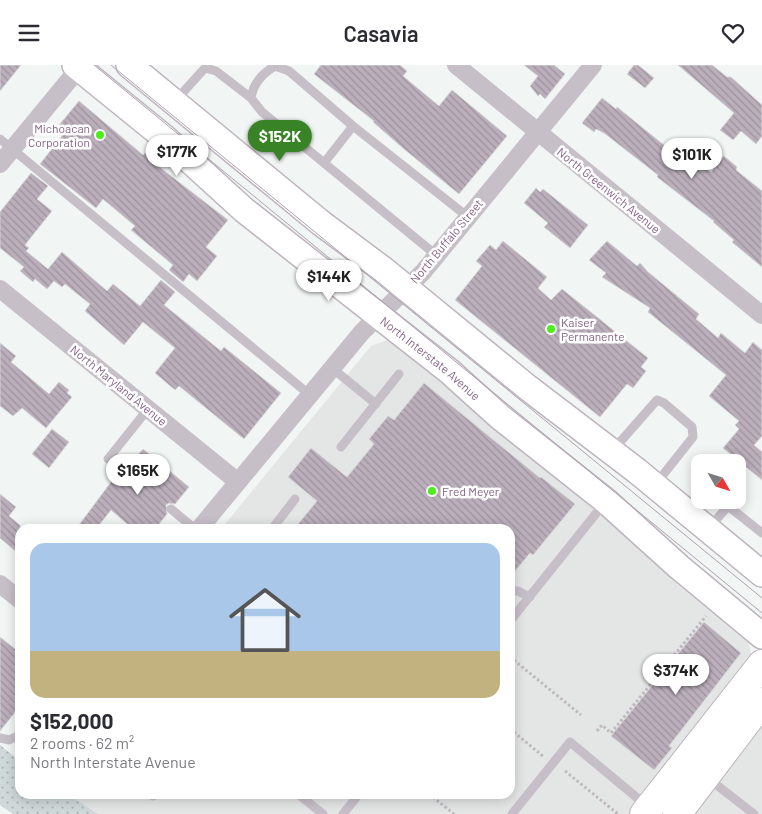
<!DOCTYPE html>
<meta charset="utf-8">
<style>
:root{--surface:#fff;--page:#f2f2f3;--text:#2b2b33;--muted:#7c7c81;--accent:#398327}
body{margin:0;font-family:Barlow,sans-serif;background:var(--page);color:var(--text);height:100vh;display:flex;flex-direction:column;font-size:19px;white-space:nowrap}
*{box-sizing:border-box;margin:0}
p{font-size:16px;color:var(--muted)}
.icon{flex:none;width:28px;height:28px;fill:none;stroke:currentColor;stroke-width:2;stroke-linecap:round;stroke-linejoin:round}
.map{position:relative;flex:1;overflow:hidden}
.panel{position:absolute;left:15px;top:459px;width:500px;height:275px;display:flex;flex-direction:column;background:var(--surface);border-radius:15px;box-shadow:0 2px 12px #0003}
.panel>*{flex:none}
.needle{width:32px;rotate:129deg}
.controls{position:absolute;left:691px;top:389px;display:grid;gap:10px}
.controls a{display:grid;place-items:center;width:55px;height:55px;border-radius:10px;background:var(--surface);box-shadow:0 2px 12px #0003;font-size:25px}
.price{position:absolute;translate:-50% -42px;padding:0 11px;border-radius:18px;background:#fff;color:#222;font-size:16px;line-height:32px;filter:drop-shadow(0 1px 2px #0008)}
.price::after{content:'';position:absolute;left:50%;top:30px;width:15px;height:11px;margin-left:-8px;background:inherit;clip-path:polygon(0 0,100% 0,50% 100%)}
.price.on{background:var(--accent);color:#fff}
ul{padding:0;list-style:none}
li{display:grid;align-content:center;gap:10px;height:265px;padding:0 15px}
li span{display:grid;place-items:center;height:155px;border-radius:15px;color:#555}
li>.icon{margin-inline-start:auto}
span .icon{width:90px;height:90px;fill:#fffc;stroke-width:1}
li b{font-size:21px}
header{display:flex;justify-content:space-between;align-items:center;height:65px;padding:0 15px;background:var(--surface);font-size:22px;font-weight:600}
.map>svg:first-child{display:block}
</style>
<header><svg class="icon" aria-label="menu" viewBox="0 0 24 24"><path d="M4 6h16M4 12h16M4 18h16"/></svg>Casavia<svg class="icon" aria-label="heart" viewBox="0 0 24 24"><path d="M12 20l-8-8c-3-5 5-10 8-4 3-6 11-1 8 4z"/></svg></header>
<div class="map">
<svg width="762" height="749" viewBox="0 0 762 749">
<defs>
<pattern id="grass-dots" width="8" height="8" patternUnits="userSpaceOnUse" patternTransform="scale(1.25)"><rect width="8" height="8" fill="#cfd9da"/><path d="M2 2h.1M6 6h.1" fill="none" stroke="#adb3b6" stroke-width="1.8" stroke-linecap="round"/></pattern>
<pattern id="building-back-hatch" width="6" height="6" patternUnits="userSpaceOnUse" patternTransform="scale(1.25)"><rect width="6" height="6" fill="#bbafbc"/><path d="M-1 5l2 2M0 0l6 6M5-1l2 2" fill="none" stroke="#9d929e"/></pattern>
</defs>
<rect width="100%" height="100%" fill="#f1f5f3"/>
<path fill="#e4e6e6" d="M387 275 397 279 583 433 679 521 748 578 752 590 750 597 636 749H98L68 729H510V464H221L371 281Z
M762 656V749H692Z"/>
<path fill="url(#grass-dots)" d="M0 680 20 696V729H68L98 749H13L0 740Z"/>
<path fill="url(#building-back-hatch)" stroke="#d4d6d5" d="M0 0H21L0 26Z
M321 0H400L407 6 403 11 439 41 452 25 507 71 459 129 404 84 373 57 374 56 314 9Z
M524 0H554L565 9 545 34 540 29 538 31 530 21 538 11Z
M634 0H638L654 13 645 23 627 9Z
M678 0H712L727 12H731L762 40V71L756 79 741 66 733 75 720 65 734 48Z
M602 33 616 44 617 42 670 85 667 89 689 109 699 98 711 107 724 91 737 102 736 105 762 126V202L732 177 734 175 713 157 714 156 657 112 658 110 604 68 596 64 594 67 582 58Z
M79 36 143 90 145 88 162 104 228 155 206 182 217 191 197 216 189 209 183 217 169 205 173 200 131 165 135 161 103 134 96 143 40 99 62 71 55 65Z
M31 108 48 121 37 134 52 146 28 176 25 180 29 183 26 186 48 204 62 187 107 226 113 219 140 241 161 215 175 227 164 240 221 286 224 282 281 328 244 374 179 321 175 325 155 308 175 283 143 257 124 280 85 246 90 239 65 219 62 222 54 216 47 224 35 214 33 217 20 206 24 202 0 183V147Z
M536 123 540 127 543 124 588 160 570 183 544 162 548 158 524 138Z
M503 176 547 212 538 223 551 235 562 224 648 293 641 302 646 306 633 323 627 319 600 352 455 235 482 201 476 196 490 180 496 185Z
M607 176 637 201 640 198 648 207 699 249 696 254 718 273 721 268 745 288 753 277 762 285V371L754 380 762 387V415L723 383 739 364 735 360 739 356 709 331 726 310 648 247 650 243 602 212 606 208 589 195Z
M0 278 16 291 11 297 49 329 59 317 69 325 67 328 72 332 46 363 22 343 13 351 0 341Z
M424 318 540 413 541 412 575 439 533 490 530 488 510 512V464H294L317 436 288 412 311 383 347 412 374 379 369 374 388 351 394 355Z
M52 364 69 377 49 403 32 389Z
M143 384 189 422 175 439 169 438 166 440 167 449 155 464H133L111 445 96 464H76L114 413 117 416 120 411 129 417 135 415 136 408 128 402Z
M0 429 16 442 9 451 20 460V490L0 473Z
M704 557 741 588 669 681 672 683 654 705 611 671Z
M0 572 20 588V641L0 666Z"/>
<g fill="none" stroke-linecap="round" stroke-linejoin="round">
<defs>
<g id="secondary">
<path id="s1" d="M75 0 165 73 244 145 449 306 500 352 606 436 679 502 762 571"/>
<path d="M129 0 321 158 384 205 527 322 637 406 762 509"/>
</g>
<path id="primary" d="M644 749 762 599
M677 749 762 637"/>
</defs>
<use href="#secondary" stroke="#beb4be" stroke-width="28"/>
<use href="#primary" stroke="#bbb3bc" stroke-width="30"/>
<path stroke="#bfb9bf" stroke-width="3" stroke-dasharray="2.5 2.5" stroke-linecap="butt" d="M510 592 581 650
M510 664 544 692
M597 666 602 660 611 668 706 551
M565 706 618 749
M429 729 454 749"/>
<path stroke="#c7bfc8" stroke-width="9" d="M176 35 205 3 216 6 251 33
M0 74 310 330
M324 98 353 61
M436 190 262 47 251 33C253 19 263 8 275 1L289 6 353 61 468 152
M332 303 376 339
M341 382 399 309
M613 385 657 335 664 338 692 362 693 372 655 420
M130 411 108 394 148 344
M171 444 195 464
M272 464 295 434
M708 464 728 441 762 468
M510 526H518L530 532
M510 556 606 436
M0 673 9 675 20 670
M709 714 754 749
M298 729 323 749
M153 731 155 729
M343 749 359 729
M512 749 570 677 647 741"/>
<path stroke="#c7bfc8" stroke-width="18" d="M456 0 762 250
M0 99 79 3
M0 224 238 417
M199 464 362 267 423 207 593 0
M0 519 20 535"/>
<use href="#secondary" stroke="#fff" stroke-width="25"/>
<use href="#primary" stroke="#fff" stroke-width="28"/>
<path stroke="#aea2ae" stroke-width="1" d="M94 0 762 548
M111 0 762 533"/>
</g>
<g fill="#4aee18" stroke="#fff" stroke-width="2">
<circle cx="100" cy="70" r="5"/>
<circle cx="551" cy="264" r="5"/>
<circle cx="432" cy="426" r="5"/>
</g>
<g text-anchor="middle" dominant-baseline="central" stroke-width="5" stroke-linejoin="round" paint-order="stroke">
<g font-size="12" fill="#836284" stroke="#fff" text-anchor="start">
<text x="90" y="63" text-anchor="end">Michoacan<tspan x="90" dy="14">Corporation</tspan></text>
<text x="561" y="257">Kaiser<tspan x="561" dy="14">Permanente</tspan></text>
<text x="442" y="426">Fred Meyer</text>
</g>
<g font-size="12" fill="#836284" stroke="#fff">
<text transform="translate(609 125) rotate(39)">North Greenwich Avenue</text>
<text transform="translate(446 176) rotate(-50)">North Buffalo Street</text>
<text stroke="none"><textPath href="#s1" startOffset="461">North Interstate Avenue</textPath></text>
<text transform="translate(119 320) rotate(39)">North Maryland Avenue</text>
</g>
</g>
</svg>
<div class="controls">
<a><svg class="needle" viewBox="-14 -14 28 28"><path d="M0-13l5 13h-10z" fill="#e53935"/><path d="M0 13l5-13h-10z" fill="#7c7c81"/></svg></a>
</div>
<b class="price on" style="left:280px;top:97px">$152K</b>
<b class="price" style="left:177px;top:112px">$177K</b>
<b class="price" style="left:692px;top:115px">$101K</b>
<b class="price" style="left:329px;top:237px">$144K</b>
<b class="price" style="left:138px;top:431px">$165K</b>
<b class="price" style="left:676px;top:631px">$374K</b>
<section class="panel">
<ul>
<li><span style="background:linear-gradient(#a9c7e8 70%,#c2b280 0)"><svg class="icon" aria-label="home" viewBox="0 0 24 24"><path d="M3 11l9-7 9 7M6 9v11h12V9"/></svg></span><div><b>$152,000</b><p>2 rooms · 62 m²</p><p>North Interstate Avenue</p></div></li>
</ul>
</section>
</div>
